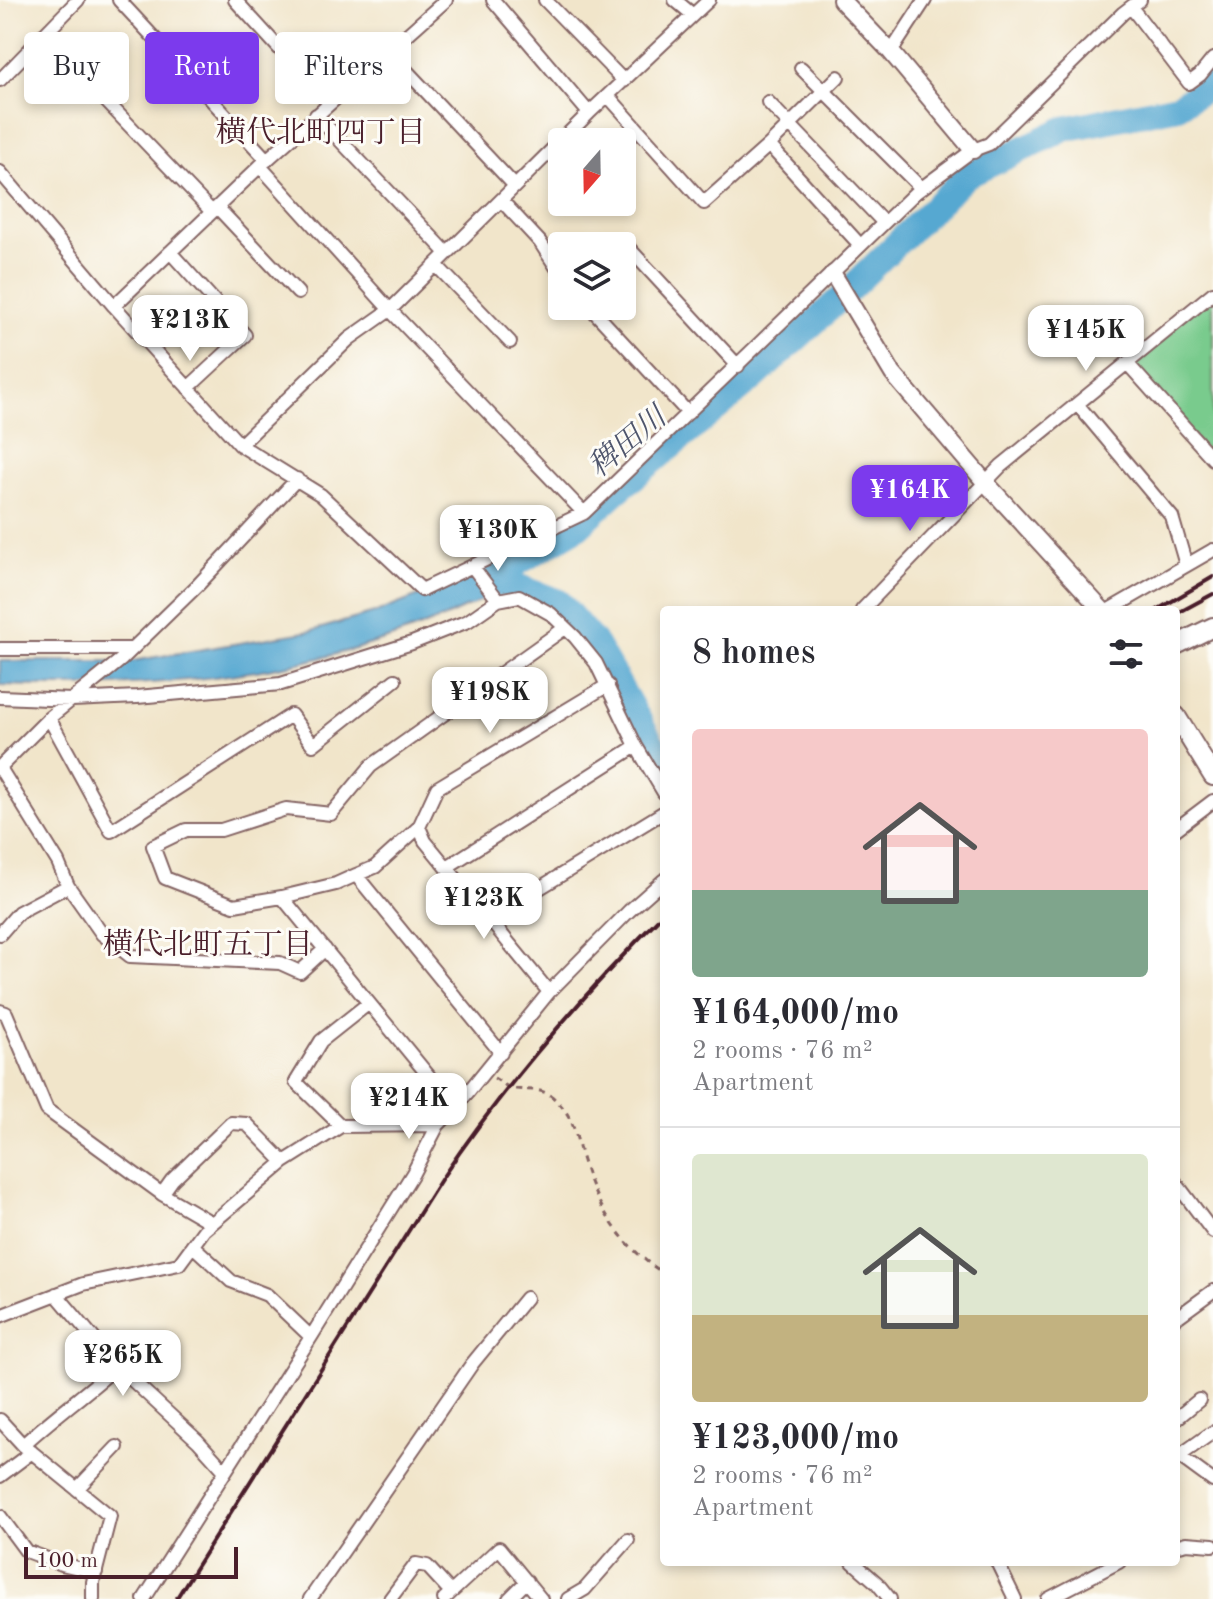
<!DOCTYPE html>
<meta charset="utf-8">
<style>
:root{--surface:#fff;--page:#f2f2f3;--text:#2b2b33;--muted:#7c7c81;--line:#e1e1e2;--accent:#7c3aed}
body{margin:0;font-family:"Old Standard TT","Noto Serif JP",serif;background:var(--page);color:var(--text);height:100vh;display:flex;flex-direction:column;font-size:30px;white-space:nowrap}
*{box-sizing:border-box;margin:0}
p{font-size:26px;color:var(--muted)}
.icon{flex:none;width:44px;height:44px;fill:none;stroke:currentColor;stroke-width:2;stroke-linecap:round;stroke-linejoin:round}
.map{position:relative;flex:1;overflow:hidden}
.details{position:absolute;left:660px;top:606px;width:520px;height:960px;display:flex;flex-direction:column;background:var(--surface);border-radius:8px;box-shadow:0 4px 12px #0003}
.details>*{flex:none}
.guide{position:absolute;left:24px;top:32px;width:516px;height:72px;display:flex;gap:16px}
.needle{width:52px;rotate:200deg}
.buttons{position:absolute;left:548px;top:128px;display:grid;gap:16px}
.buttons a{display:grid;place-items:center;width:88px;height:88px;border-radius:8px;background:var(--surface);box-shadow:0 4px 12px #0003;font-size:40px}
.scale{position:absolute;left:24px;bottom:20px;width:214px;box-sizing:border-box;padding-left:8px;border:4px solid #4a1f2b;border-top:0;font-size:22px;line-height:28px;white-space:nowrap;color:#4a1f2b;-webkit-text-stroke:6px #fdfcf7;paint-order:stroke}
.price{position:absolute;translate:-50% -68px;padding:0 18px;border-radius:16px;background:#fff;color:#222;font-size:26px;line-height:52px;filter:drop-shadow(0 2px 4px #0008)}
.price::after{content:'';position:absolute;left:50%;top:48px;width:24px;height:18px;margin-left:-12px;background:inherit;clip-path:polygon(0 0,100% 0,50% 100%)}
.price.selected{background:var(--accent);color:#fff}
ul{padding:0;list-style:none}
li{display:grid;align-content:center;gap:16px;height:424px;padding:0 32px}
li+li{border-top:2px solid var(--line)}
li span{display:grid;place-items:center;height:248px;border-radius:8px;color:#555}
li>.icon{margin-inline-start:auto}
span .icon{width:144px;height:144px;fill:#fffc;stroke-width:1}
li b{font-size:34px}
h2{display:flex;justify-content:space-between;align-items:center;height:96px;padding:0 32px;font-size:34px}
.pill{padding:0 28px;border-radius:8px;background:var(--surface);box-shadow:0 4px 12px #0003;font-size:28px;line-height:72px}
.pill.selected{background:var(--accent);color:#fff}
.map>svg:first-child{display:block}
</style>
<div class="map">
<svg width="1213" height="1599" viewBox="0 0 1213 1599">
<rect width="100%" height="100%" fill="#fdfcf7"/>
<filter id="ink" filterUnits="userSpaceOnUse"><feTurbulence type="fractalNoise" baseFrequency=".0125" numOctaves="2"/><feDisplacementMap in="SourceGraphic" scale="16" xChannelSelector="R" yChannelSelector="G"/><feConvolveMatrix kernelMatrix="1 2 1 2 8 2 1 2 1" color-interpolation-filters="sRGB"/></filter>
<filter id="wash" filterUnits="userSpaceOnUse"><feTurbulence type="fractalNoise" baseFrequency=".006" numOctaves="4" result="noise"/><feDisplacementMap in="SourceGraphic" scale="32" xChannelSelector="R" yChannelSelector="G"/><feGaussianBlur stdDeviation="1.8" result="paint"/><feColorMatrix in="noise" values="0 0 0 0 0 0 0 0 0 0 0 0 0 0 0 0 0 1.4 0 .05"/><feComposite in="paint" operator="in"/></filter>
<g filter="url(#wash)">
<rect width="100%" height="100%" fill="#f1e5ca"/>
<path fill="#79cb8d" stroke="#62755c" stroke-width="2" d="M1213 293V459L1127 363Z"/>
<path fill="#56a8d1" stroke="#50647e" stroke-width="2" d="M484 570 493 572 502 582 501 590C348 673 171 691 0 685V661H132L311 631 378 612Z"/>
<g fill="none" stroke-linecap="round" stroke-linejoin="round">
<path stroke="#56a8d1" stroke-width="26" d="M486 584 514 585 559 602 596 645 664 764
M467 593 578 527 616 492 756 376 843 296 966 176 1064 129 1178 106 1204 90 1213 79"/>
</g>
</g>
<g filter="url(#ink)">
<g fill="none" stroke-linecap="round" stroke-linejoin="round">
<defs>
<path id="minor" d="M119 0 267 160
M235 0 329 103
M493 0 589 113
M545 0 624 81
M675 0 693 15
M1131 7 1189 83 1200 75 1213 59
M43 35 212 212
M388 51 515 186
M891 52 925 0
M801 68 921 188
M0 80 78 0
M608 96 704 203 769 145 860 245
M768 102 884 223
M316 115 447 253
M769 145 838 77
M260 166 390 310 584 513
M0 172 114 306 240 445 321 495 422 590 584 513 915 193 973 150 989 144 1123 13 1140 0
M501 200 540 242 562 276
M217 207 298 293
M625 244 738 366
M170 252 245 335 188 388
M436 265 510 342
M114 306 260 166 446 0
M589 306 688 413
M1127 363 1213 459
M1077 404 1172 517 1186 565
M240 445 349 339 390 310 589 113 709 0
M472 566 498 600
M862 610 1001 466 1213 293
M1109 610 1213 550
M565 628 371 766 331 814 286 809 221 830H186L153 846 165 878 234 905 282 897 336 884 356 875 375 867 419 827 437 788 608 685
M0 649H131
M0 697 72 700 137 697 281 684 412 643 468 621 498 600 519 596 551 614 575 637 596 663 636 746 664 793
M49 718 111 831 291 715 313 745 395 680
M0 767 49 718 122 659 198 585 297 479
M0 768 58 862 68 886 19 912 0 934
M419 827 425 841 549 992
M1176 829 1213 801
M447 867 636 746
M356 875 501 1053
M68 886 102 934 130 956 280 963 300 972 325 949
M282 897 455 1108
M489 919 664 812
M0 1011 6 1013 47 1110 162 1194 212 1223
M341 1126 296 1082 321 1041 369 1003
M1176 1183 1213 1232
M162 1194 172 1180 231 1123 247 1124 284 1162
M193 1246 231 1281 267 1295 311 1337
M56 1294 117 1366 198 1441 225 1471
M0 1316 83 1284 179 1264 204 1230 284 1162 341 1126 438 1125
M1176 1318 1213 1291
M1176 1419 1199 1400
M0 1420 23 1445 110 1516 93 1582V1599
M1213 1432 1179 1456 1213 1481
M23 1445C53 1417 86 1394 117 1366
M0 1476 32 1452
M77 1489 117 1447
M0 1516 26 1551 61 1564 96 1572
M1176 1546 1186 1543 1213 1545
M853 1562 877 1583 890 1599
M997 1562 1015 1599
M144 1599 311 1337 413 1173 438 1125 455 1108 549 992 629 911 664 880
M310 1599 472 1364 526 1298
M390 1599 416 1564 427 1566 450 1591
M444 1599 499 1548 541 1599
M509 1599 527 1581
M568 1599 585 1589 628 1540
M1048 1599 1119 1562"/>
<path id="tertiary" d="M841 0 891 52 973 150
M833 274 893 374 985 482 1102 610"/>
<path id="secondary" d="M1176 645 1213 627
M1176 716 1213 776"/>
</defs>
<use href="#minor" stroke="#846463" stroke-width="16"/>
<use href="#tertiary" stroke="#846463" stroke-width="20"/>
<use href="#secondary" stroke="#846463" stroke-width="22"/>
<path stroke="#846463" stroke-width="3" stroke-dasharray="6 6" stroke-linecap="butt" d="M494 1078C501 1082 508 1089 516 1089 532 1091 543 1087 556 1100 576 1120 575 1136 583 1161 595 1205 624 1250 664 1273"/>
<use href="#minor" stroke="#fff" stroke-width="12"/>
<use href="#tertiary" stroke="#fff" stroke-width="16"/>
<use href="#secondary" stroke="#fff" stroke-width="18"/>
<path stroke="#4a1f2b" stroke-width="4" d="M1157 610 1213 577
M1176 614 1213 594
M176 1599 442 1178C506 1083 583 995 664 913"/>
</g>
</g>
<g text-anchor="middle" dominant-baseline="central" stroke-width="6" stroke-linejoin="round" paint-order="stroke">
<g font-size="30" fill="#4a1f2b" stroke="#fdfcf7">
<text x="321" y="134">横代北町四丁目</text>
<text x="208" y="946">横代北町五丁目</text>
</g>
<g font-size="30" font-style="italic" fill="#4f566d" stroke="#fdfcf7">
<text transform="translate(628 443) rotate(-40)">稗田川</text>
</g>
</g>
</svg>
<div class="buttons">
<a><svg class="needle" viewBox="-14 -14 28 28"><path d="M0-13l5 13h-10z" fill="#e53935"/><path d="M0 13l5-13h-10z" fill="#7c7c81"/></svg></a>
<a><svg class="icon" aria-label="layers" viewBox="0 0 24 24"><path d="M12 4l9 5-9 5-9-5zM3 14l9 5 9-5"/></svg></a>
</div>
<div class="scale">100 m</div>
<b class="price" style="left:190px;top:363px">¥213K</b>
<b class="price" style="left:1086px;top:373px">¥145K</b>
<b class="price selected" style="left:910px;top:533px">¥164K</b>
<b class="price" style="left:498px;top:573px">¥130K</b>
<b class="price" style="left:490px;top:735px">¥198K</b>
<b class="price" style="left:484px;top:941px">¥123K</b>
<b class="price" style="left:409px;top:1141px">¥214K</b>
<b class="price" style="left:123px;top:1398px">¥265K</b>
<div class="guide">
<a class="pill">Buy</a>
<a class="pill selected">Rent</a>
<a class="pill">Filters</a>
</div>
<section class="details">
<h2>8 homes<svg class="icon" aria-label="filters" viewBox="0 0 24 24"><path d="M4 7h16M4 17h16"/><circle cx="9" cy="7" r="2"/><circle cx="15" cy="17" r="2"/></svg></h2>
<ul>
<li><span style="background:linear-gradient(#f6c9c9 65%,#7fa58c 0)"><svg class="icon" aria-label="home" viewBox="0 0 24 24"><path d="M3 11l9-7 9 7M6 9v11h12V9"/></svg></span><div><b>¥164,000/mo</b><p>2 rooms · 76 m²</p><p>Apartment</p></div></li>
<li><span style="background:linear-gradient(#dfe7d0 65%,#c2b280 0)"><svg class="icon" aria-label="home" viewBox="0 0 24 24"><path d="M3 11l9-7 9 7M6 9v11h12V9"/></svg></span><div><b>¥123,000/mo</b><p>2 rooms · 76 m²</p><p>Apartment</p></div></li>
</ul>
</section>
</div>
